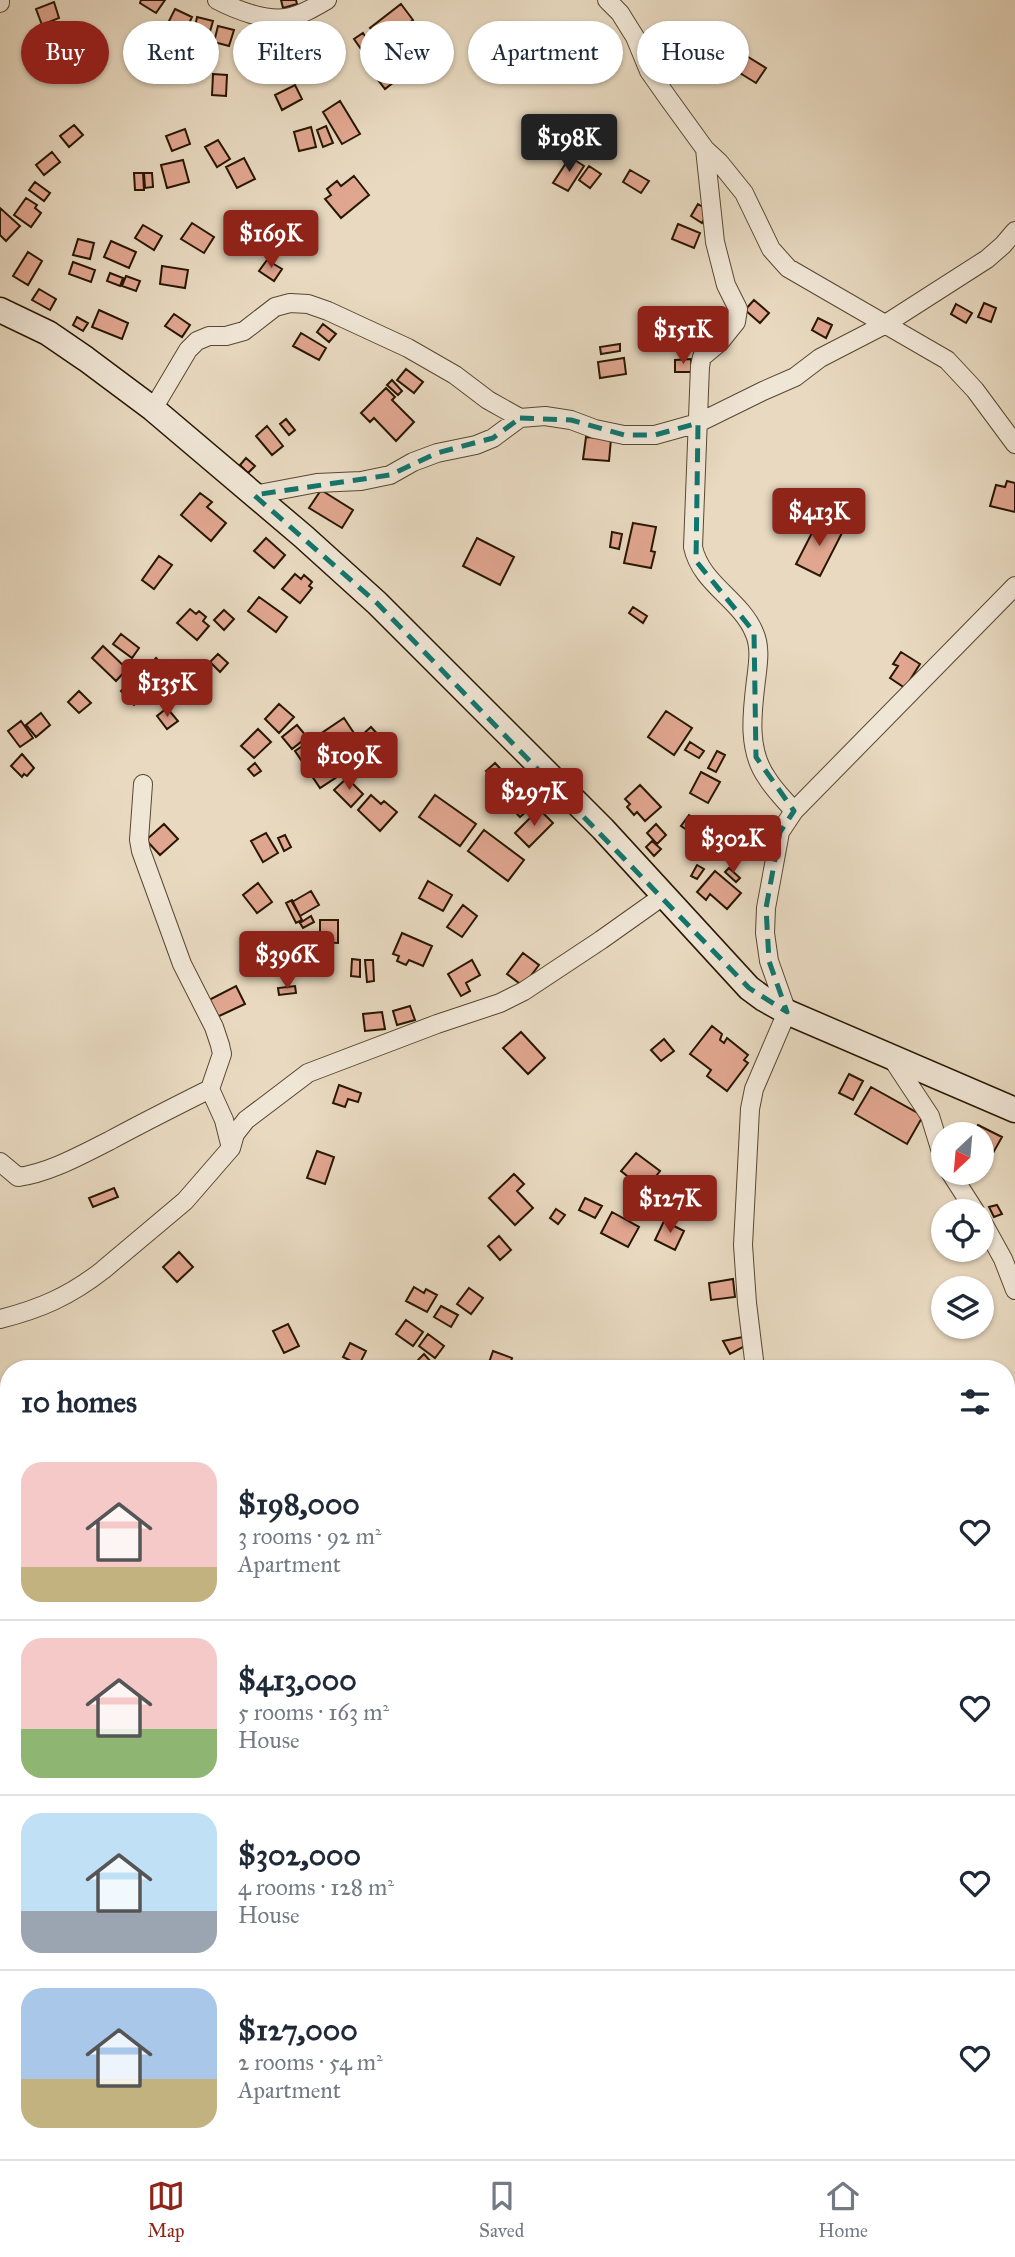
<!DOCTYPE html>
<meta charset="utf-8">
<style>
:root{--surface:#fff;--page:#f6f6f7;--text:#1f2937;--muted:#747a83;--line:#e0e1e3;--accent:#8f2418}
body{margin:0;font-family:"IM FELL Great Primer",serif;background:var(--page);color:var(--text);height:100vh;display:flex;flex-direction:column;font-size:26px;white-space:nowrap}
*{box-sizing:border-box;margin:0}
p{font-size:23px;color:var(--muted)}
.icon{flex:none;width:38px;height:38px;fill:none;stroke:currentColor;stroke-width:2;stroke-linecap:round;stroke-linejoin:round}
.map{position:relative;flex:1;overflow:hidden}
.panel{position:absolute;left:0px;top:1360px;width:1015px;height:800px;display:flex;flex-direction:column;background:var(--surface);border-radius:28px 28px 0 0;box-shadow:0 2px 5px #0004}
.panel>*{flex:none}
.top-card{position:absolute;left:21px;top:21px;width:973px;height:63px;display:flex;gap:14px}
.needle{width:46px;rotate:206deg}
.fabs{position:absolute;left:931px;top:1122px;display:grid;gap:14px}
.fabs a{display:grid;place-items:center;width:63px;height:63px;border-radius:50%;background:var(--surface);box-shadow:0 2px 5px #0004;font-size:35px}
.price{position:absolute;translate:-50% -60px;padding:0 16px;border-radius:7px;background:var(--accent);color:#fff;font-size:23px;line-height:46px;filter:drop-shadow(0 2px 4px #0008)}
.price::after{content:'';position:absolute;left:50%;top:42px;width:21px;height:16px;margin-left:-10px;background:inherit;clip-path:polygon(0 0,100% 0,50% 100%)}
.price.selected{background:#222;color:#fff}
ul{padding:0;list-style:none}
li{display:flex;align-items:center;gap:21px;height:175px;padding:0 21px}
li+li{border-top:2px solid var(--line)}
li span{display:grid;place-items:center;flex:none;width:196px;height:140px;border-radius:21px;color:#555}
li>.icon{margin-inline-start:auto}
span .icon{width:84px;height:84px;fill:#fffc;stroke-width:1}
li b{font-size:30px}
h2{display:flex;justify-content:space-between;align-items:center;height:84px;padding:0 21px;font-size:30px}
.chip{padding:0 24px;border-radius:32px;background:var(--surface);box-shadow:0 2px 5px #0004;font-size:24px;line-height:63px}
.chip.selected{background:var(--accent);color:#fff}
.tab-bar{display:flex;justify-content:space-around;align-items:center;height:98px;border-top:2px solid var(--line);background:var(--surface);font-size:19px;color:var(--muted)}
.tab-bar a{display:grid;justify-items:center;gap:4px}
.tab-bar .selected{color:var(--accent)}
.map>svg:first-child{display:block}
</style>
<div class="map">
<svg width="1015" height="2159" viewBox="0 0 1015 2159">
<rect width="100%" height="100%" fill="#e8d9c0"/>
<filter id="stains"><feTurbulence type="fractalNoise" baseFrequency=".00286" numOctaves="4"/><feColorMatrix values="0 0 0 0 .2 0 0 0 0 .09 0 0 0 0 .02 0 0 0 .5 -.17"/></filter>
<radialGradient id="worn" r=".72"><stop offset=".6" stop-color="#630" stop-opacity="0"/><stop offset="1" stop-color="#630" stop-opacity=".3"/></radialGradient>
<path fill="#e1a690" stroke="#281701" stroke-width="2" d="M141 0H165L156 13 140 3Z
M281 0H296L297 4 283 8Z
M54 2 59 18 42 25 36 9Z
M401 4 413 20 382 44 370 28Z
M175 9 192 17 185 32 168 23Z
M197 17 213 21 209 35 194 32Z
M218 26 234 30 229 46 214 42Z
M363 33 374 50 366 56 354 39Z
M700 37 719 49 709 64 690 52Z
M386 52 404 74 385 89 368 67Z
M745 55 766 68 756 83 735 70Z
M688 57 701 65 697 72 684 64Z
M213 74 227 75 226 96 212 95Z
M295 85 302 99 282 110 275 95Z
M340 101 360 134 342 144 323 112Z
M74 125 83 135 69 147 60 136Z
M326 126 333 143 323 147 317 130Z
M311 127 316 147 299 151 294 132Z
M185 129 190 144 172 151 166 136Z
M218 140 230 159 217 167 205 147Z
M52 152 60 162 44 175 36 165Z
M570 157 584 166 568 191 553 183Z
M244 158 255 179 237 188 226 167Z
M183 160 189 182 167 188 161 165Z
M589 166 601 174 590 188 579 180Z
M630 170 649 181 641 193 623 182Z
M134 173H143L144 190H135Z
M144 173H152L153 187 145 188Z
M354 176 369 195 341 218 325 199 331 195 327 189 337 181 341 186Z
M35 182 50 193 44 201 29 190Z
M26 198 37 205 35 208 41 213 31 227 14 215Z
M698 204 709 211 702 223 691 216Z
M0 208 20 226 6 241 0 235Z
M192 223 214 237 204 253 181 239Z
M678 224 700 233 694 248 672 239Z
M143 225 162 236 154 250 135 238Z
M78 239 94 243 90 259 73 255Z
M111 241 136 252 129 268 104 257Z
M28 252 42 261 28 285 13 276Z
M267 260 282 269 274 281 259 271Z
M73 262 95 270 91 282 69 274Z
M162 266 188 270 185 288 160 284Z
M110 273 123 278 120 286 107 281Z
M126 276 140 281 136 291 122 286Z
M39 289 56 299 50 310 32 300Z
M754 300 769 313 760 323 745 310Z
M984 303 996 308 991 322 978 317Z
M956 304 972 313 966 323 951 314Z
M99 310 128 323 122 339 92 327Z
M660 310V324H643V311Z
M174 314 190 325 182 337 165 326Z
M77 317 88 323 83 331 73 325Z
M818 318 832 325 826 338 812 330Z
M323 324 336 334 329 342 317 332Z
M301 333 326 348 319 360 293 346Z
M663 337V344L651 345 650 338Z
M620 344V351L601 354 600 347Z
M624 358 626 374 600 378 598 362Z
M691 359 692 372H675V360Z
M406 369 423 382 414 393 397 380Z
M392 380 402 391 398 395 387 385Z
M386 388 395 397 392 400 414 422 396 441 374 418 370 422 361 413Z
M286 419 295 430 289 435 280 424Z
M267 426 283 446 272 455 256 436Z
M586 437 611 439 609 461 583 459Z
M246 458 255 466 248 473 240 465Z
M1007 481 1015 483V512L990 506 996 485 1005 487Z
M321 490 353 510 342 528 309 508Z
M200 493 212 502 207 507 226 523 211 541 181 515Z
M818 521 842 533 820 576 796 564Z
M633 523 656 527 651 551 655 552 651 568 624 563Z
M612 532 622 534 619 549 610 547Z
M266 538 285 555 274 568 254 551Z
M477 538 514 557 500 585 463 566Z
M159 556 172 565 154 589 142 580Z
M295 574 301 579 304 575 312 582 309 586 312 588 300 603 282 589Z
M259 597 287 617 276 632 248 611Z
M633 607 647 616 643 623 629 613Z
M190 609 196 614 199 611 206 617 203 621 209 626 197 640 177 623Z
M224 610 234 619 224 630 214 620Z
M121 634 139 648 132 658 113 644Z
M103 646 127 669 116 681 92 658Z
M901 652 920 664 905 688 890 678 898 666 893 664Z
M218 654 228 663 220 672 210 662Z
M156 658 164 667 158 673 150 665Z
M127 685 140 700 134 705 121 691Z
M79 691 91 703 79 713 68 702Z
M279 704 294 717 279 733 265 719Z
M167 708 178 721 167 729 157 716Z
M666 711 692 728 674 755 648 737Z
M41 713 50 725 36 737 26 725Z
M344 718 369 756 320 788 295 751Z
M21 721 33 738 20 747 8 731Z
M297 725 307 737 292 749 282 737Z
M371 727 381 738 373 746 362 735Z
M258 729 271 742 254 758 241 746Z
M690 742 704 751 699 758 685 750Z
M717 751 725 755 716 772 708 768Z
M22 754 34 768 27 776 24 774 22 777 11 766Z
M255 763 261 771 254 776 248 769Z
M495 763 508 777 499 785 486 771Z
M701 772 720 782 708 803 690 793Z
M347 778 363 794 351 807 334 790Z
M515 782 535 804 520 817 500 796Z
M640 785 661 807 645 821 637 812 634 815 627 807 630 804 625 799Z
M371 795 381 804 384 801 397 812 380 831 358 810Z
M435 795 476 824 460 846 419 817Z
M539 809 553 823 529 847 515 833Z
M689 815 698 821 690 832 681 826Z
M164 824 178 839 160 855 146 840Z
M656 824 666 835 657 844 647 833Z
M484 830 524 860 508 881 468 851Z
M266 833 278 853 263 862 251 841Z
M285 835 291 847 284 851 278 838Z
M652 841 661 849 654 856 646 847Z
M697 865 704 869 697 879 691 876Z
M729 868 740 878 736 882 725 872Z
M715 871 741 893 727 909 710 894 706 900 697 892Z
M428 881 452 895 443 911 419 898Z
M258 883 272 902 257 913 243 895Z
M311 891 319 905 300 916 292 902Z
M292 900 302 920 296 923 286 903Z
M463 905 477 916 462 937 447 927Z
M311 916 314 922 303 928 300 923Z
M320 920H338V943L320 942Z
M402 933 432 946 423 966 409 960 406 965 397 961 399 956 393 954Z
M523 953 539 965 523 986 507 974Z
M284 957 305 959 304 965 284 964Z
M352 959 360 960V977L351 976Z
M365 960H373L374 981 367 982Z
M472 960 480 975 466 983 470 991 461 996 448 974Z
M277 961 278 971 256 972V962Z
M236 986 245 1004 215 1018 207 1001Z
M295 986 296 993 279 995 278 988Z
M410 1006 415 1020 397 1025 393 1011Z
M382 1012 385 1029 365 1031 363 1014Z
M712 1026 722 1034 720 1040 724 1043 727 1038 748 1055 744 1060 748 1063 727 1091 707 1076 711 1070 690 1054Z
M521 1032 545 1058 528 1074 503 1048Z
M664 1039 674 1051 661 1061 651 1050Z
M849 1074 863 1081 853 1100 839 1093Z
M339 1085 361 1093 358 1102 348 1099 345 1107 333 1103Z
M871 1087 923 1116 907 1144 855 1114Z
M978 1125 1002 1137 993 1153 982 1147V1134H973Z
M317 1151 334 1157 325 1184 307 1178Z
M636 1153 660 1171 645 1190 621 1171Z
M514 1174 524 1184 517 1191 533 1208 515 1225 489 1198Z
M114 1188 118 1197 93 1207 89 1198Z
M585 1198 602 1206 595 1218 579 1210Z
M997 1205 1002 1214 994 1217 989 1207Z
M556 1209 565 1215 558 1224 550 1218Z
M612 1212 639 1227 628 1247 601 1233Z
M664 1221 684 1231 675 1250 655 1240Z
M499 1236 511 1250 500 1260 488 1246Z
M179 1252 193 1267 177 1282 163 1267Z
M733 1279 735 1297 711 1300 709 1283Z
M414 1287 424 1293 426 1289 437 1295 427 1312 406 1301Z
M469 1288 483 1298 471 1314 457 1304Z
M441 1306 458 1315 451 1327 434 1317Z
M406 1320 423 1332 413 1346 396 1334Z
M288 1324 299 1346 284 1353 273 1331Z
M428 1334 444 1346 435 1358 419 1346Z
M743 1337 745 1346 730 1354 723 1341Z
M350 1343 366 1351 359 1365 343 1357Z
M493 1351 512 1358 509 1368H487Z
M424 1354 431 1362 420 1368 418 1360Z
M694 2151H729L718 2159H701Z"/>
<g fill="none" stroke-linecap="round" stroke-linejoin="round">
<defs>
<path id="street" d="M217 0C236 10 265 21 286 18 300 16 315 7 327 0
M607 0 620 13 635 37 649 71 668 98 705 149 719 162 744 193 771 249 788 268 947 360 975 390 1015 444
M0 3V0
M705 149 715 242 726 285 738 309 736 322 720 342 702 357 700 366 693 547C701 584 740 599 754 632 761 647 758 664 756 680 752 713 747 750 767 778 774 790 785 800 794 811
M153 409 188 350 197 341 209 336H226L244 331 275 307 290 303 308 304 328 311 408 348 455 375 488 400 520 418
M254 495 317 483 361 481 390 475 413 462 437 453 476 445 493 438 520 418 545 416 571 420 595 429 624 435H655L698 423 763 391 795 377 820 358 884 325 987 259 1003 245 1015 231
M143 784 139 840 141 851 182 964 214 1027 220 1045 222 1054 210 1089 224 1120 231 1148
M891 1057 930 1116 943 1158
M0 1162 18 1177C49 1173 81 1155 109 1141 142 1123 176 1106 210 1089
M950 1172 975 1211
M982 1221 1003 1259 1015 1290
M0 1319C40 1309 70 1296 103 1270L185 1201 231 1148 235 1134 246 1120 308 1073 437 1024 500 1003 524 991 601 940 663 896
M755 1368 747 1303 743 1245 750 1109 754 1089 787 1012 769 961 765 933 766 908 780 832 794 811 1015 586
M1006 1579 1015 1576
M1006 1853 1015 1828
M0 2027 9 2030
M0 2056 9 2052
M326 2151 332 2159
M964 2151V2159
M796 2159 803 2151
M1004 2159 1015 2153"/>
<path id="secondary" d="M0 310 48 333 86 359 153 409 304 537 377 603 603 829 749 988 764 999 787 1012 1015 1110"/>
</defs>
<use href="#street" stroke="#584831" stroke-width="20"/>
<use href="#secondary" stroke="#281701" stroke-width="27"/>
<use href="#street" stroke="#f0e6d6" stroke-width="18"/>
<use href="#secondary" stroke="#f0e6d6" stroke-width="24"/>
</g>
<path fill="none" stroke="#0f766e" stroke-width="5" stroke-dasharray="14 9" stroke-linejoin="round" d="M520 418 571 420 624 435H655L698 423 696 561 754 632 756 757 794 811 780 832 766 908 769 961 787 1012 749 988 377 603 254 495 390 475 437 453 493 438Z"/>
<rect width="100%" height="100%" filter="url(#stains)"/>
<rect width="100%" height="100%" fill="url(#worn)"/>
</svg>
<div class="fabs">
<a><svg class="needle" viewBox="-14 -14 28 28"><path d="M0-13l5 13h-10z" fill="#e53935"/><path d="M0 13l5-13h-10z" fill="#747a83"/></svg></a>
<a><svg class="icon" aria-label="locate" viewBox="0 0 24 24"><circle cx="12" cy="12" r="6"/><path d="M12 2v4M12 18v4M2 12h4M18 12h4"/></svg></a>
<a><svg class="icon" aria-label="layers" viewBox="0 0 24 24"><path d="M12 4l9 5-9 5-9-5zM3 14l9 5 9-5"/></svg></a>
</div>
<b class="price selected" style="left:569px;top:174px">$198K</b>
<b class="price" style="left:271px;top:270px">$169K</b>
<b class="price" style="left:683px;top:366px">$151K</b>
<b class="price" style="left:819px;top:548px">$413K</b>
<b class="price" style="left:167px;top:719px">$135K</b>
<b class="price" style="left:349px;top:792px">$109K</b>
<b class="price" style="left:534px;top:828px">$297K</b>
<b class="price" style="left:733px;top:875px">$302K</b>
<b class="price" style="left:287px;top:991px">$396K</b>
<b class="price" style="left:670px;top:1235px">$127K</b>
<div class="top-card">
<a class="chip selected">Buy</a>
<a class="chip">Rent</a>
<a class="chip">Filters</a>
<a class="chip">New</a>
<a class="chip">Apartment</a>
<a class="chip">House</a>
</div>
<section class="panel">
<h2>10 homes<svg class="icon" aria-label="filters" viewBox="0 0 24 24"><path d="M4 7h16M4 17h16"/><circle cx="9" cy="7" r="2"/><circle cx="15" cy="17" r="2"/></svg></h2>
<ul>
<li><span style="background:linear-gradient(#f6c9c9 75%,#c2b280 0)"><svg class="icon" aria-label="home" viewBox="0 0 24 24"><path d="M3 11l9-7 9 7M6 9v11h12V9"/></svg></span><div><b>$198,000</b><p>3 rooms · 92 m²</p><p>Apartment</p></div><svg class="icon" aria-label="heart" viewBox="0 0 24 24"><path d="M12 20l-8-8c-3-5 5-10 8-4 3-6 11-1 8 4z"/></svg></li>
<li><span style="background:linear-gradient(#f6c9c9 65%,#8fb573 0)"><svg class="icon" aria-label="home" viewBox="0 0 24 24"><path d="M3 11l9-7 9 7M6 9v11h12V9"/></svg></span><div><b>$413,000</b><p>5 rooms · 163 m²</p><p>House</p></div><svg class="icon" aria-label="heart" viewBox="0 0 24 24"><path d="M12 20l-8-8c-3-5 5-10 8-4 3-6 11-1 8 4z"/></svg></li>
<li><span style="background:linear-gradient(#bfe0f5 70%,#9aa5b1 0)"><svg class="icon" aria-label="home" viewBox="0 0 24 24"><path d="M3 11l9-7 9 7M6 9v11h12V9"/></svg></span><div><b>$302,000</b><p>4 rooms · 128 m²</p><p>House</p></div><svg class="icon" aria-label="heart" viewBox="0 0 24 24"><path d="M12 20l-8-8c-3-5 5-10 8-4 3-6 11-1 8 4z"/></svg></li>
<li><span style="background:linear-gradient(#a9c7e8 65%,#c2b280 0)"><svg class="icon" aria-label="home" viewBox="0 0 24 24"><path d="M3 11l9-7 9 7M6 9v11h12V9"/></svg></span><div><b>$127,000</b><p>2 rooms · 54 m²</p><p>Apartment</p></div><svg class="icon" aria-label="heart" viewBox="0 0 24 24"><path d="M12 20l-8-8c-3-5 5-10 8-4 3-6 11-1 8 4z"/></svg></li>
</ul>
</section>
</div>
<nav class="tab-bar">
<a class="selected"><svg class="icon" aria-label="map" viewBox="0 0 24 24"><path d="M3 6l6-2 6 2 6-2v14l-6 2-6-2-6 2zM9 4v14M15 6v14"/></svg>Map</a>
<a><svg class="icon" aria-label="saved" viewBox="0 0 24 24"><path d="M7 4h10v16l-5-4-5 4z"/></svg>Saved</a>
<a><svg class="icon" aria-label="home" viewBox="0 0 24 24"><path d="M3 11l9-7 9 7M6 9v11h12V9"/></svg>Home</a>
</nav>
